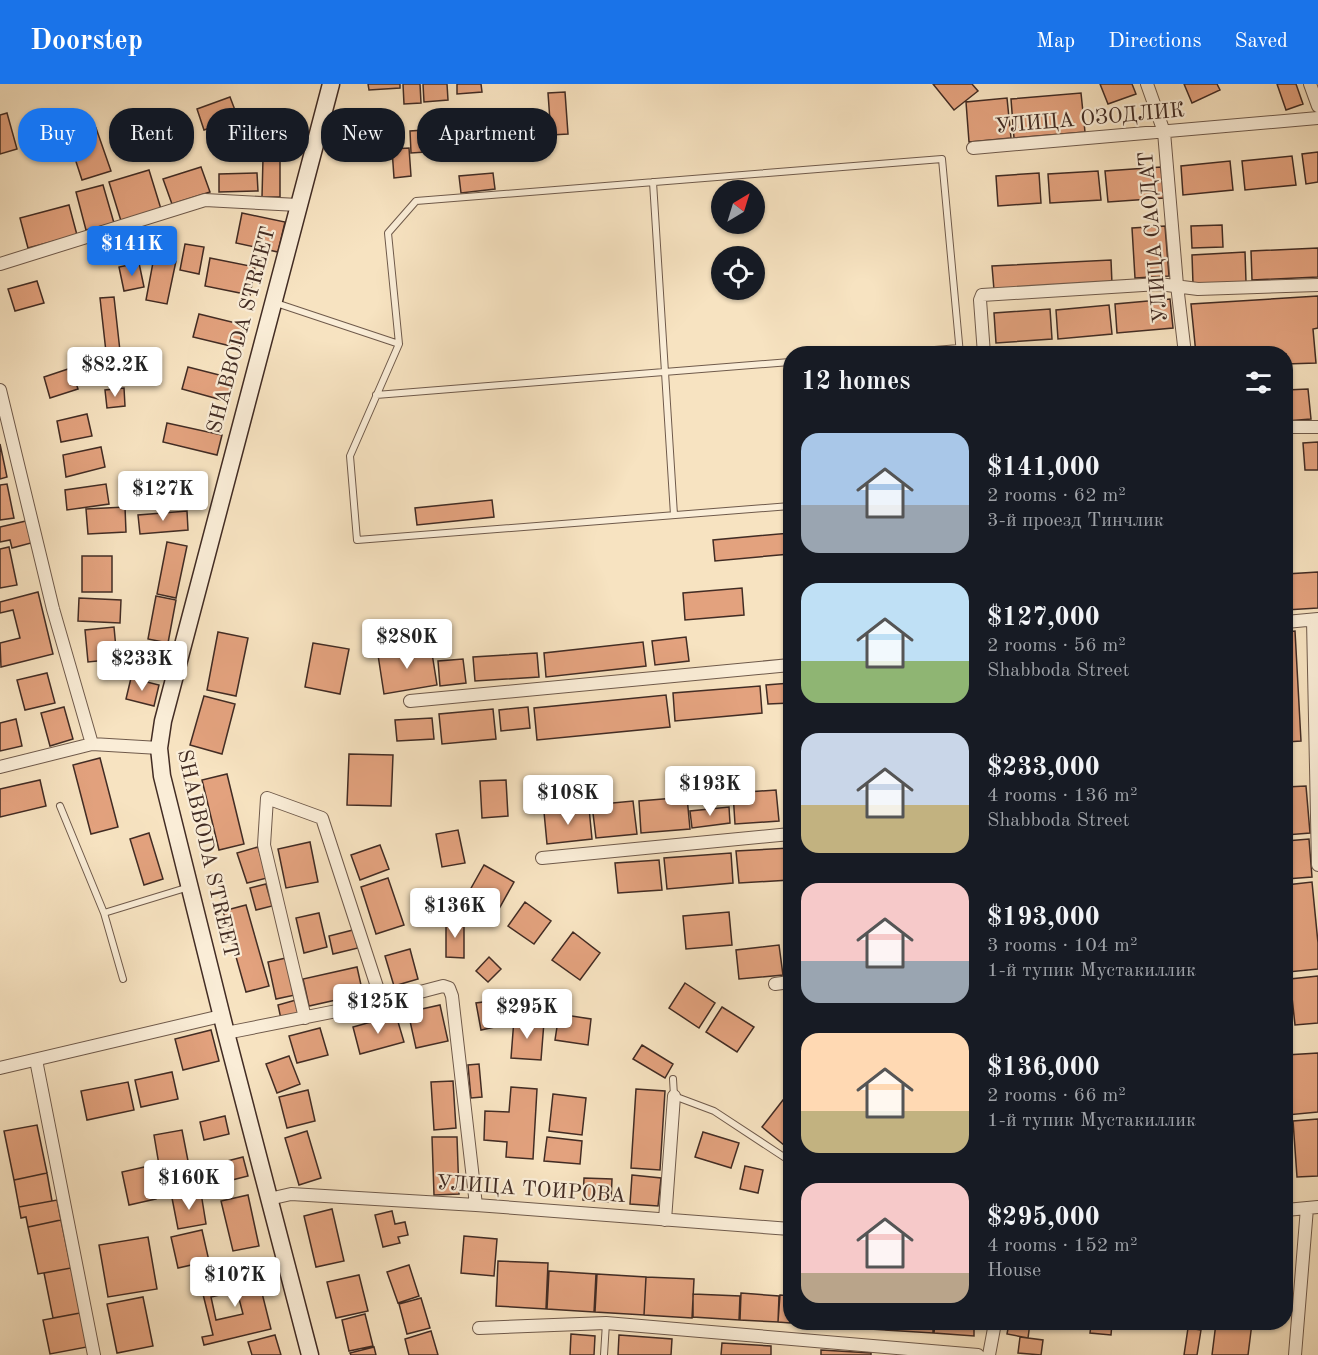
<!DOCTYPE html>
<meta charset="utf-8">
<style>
:root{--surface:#171b24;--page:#242831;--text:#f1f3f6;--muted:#9ea1a6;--accent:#1a73e8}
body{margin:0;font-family:"Old Standard TT",serif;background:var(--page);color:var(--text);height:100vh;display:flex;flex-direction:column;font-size:22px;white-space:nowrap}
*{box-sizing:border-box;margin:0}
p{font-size:20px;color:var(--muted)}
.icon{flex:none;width:33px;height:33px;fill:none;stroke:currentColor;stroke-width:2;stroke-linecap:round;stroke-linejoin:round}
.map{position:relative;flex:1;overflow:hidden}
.sheet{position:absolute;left:783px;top:262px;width:510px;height:984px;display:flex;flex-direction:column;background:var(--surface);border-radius:24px;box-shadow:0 2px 4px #0004}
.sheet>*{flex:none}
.guide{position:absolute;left:18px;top:24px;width:570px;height:54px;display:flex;gap:12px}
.needle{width:39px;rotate:38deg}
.buttons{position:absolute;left:711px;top:96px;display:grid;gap:12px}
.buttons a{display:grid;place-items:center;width:54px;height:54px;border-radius:50%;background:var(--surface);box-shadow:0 2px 4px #0004;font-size:30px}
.price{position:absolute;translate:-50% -51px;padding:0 14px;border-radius:6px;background:#fff;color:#222;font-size:20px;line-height:39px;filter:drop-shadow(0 2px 3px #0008)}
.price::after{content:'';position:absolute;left:50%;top:36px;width:18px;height:14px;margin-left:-9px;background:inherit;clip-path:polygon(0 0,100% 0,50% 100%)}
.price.active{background:var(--accent);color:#fff}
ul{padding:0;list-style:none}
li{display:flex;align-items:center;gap:18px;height:150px;padding:0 18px}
li span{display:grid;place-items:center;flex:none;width:168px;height:120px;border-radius:18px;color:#555}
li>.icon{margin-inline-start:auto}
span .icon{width:72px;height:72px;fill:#fffc;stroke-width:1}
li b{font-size:26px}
h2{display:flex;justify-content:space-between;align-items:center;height:72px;padding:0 18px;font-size:26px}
.chip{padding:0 21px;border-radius:24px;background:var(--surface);box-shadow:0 2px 4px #0004;font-size:21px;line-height:54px}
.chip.active{background:var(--accent);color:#fff}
header{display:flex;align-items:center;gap:36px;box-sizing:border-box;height:84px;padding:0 30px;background:var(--accent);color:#fff}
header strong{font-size:28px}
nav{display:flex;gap:33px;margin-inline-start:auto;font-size:21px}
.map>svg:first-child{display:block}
</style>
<header>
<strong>Doorstep</strong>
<nav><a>Map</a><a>Directions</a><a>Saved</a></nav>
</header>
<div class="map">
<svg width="1318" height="1271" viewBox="0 0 1318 1271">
<rect width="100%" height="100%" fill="#f7e3c1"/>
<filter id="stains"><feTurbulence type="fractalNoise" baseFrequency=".00333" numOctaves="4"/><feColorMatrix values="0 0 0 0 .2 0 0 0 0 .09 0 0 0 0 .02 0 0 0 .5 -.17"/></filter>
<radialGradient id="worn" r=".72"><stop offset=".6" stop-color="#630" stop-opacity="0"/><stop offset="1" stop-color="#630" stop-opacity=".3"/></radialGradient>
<path fill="#e3a27e" stroke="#422c24" stroke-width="1.5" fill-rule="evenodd" d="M368 0H400V4L369 6Z
M403 0H420L421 19 404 20Z
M423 0H447L448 16 424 18Z
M457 0H481L482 8 457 10Z
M933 0H972L978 7 954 26Z
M1100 0H1132L1136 10 1108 20Z
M1184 0H1217L1220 6 1192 19Z
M1277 0H1296L1303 20 1286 26Z
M565 8 568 50 551 51 548 9Z
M1081 9 1085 48 1014 54 1011 15Z
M230 13 238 34 204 46 197 25Z
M1007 14 1011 54 969 58 966 18Z
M7 29 17 65 0 70V31Z
M388 36 391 75 355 77 353 57 370 56 368 37Z
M534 36 535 57 508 59 506 38Z
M494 40 496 64 471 66 469 41Z
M96 44 111 87 82 96 68 53Z
M439 45 441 67 411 69 410 47Z
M409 64 411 92 394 94 392 65Z
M1318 68V98L1306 100 1302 70Z
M1292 72 1296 101 1245 106 1242 77Z
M263 74 280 75V113H262Z
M1230 77 1233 106 1183 111 1181 82Z
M201 83 210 108 172 120 163 95Z
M1161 83 1164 114 1108 118 1105 87Z
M149 86 161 125 121 137 109 98Z
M1098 87 1101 116 1050 119 1048 90Z
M257 89 258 107 219 108V90Z
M493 89 495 105 461 109 459 92Z
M1039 89 1041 119 998 122 996 92Z
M103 101 114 139 86 146 76 108Z
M69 121 77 151 28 164 20 134Z
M242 129 285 138 278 168 236 159Z
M1222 141 1223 163 1192 164 1191 142Z
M1165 142 1169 192 1135 194 1132 144Z
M185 160 204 163 199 190 180 186Z
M1318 164V193L1252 196 1251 167Z
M1245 168 1246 198 1193 200 1192 171Z
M154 173 176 177 167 220 146 216Z
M210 174 255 183 250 211 205 202Z
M1111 176 1112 200 994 206 992 182Z
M139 179 144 203 124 207 119 183Z
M37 197 44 219 15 227 8 205Z
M1318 212V244L1313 245 1316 279 1286 280V270H1196L1191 220Z
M114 213 121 276 107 277 100 214Z
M1170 215 1173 244 1117 249 1115 220Z
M1109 221 1112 250 1058 255 1056 226Z
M1050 225 1052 255 996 259 994 229Z
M199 230 244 241 239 264 193 253Z
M188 283 235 295 229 318 182 305Z
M71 284 78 305 50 314 44 293Z
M124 304 125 322 107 324 105 306Z
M1308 305 1311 335 1286 337V306Z
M87 330 92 352 61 358 57 337Z
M167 339 222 351 217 371 163 358Z
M1318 358V386H1305L1303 359Z
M0 360 7 393 0 395Z
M101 363 105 383 66 393 63 371Z
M7 400 14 434 0 436V401Z
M106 400 109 420 67 426 65 406Z
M492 416 494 433 417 441 415 424Z
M125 423 126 448 88 450 86 425Z
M187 427 188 446 140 450 138 431Z
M26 437 31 459 12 464 10 456 0 458V443Z
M790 449V470L715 477 713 456Z
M167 458 187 462 176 514 157 510Z
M9 463 17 501 0 504V465Z
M82 472H112V508H82Z
M1318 488V524L1286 526V490Z
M742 504 744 531 685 536 683 509Z
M38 508 53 570 1 583 0 559 20 554 13 526 0 529V518Z
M156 512 176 516 168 559 148 555Z
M79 514 121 516 120 539 78 537Z
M114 543 117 575 88 578 85 546Z
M1295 547 1301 657 1286 658V548Z
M218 548 248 554 236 612 207 606Z
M686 553 689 577 655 581 652 557Z
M142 558 168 563 163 589 137 584Z
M643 558 646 582 546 593 544 569Z
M313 559 349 565 340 610 305 603Z
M431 563 437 601 384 610 378 571Z
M537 569 539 593 475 597 473 573Z
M463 575 466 599 440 602 438 577Z
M47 589 55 619 25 626 17 596Z
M131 594 159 601 154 622 126 615Z
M790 599V619L768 620 766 601Z
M760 602 762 629 675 637 673 609Z
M666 611 670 643 537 656 534 624Z
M204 612 235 620 222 670 190 661Z
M64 623 73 655 50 662 41 629Z
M528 623 530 644 501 647 499 626Z
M493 625 496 655 442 660 439 630Z
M432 634 434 655 397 657 395 636Z
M16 635 22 662 0 667V639Z
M349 670 393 671 391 722 347 721Z
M100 674 118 743 91 750 73 681Z
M227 690 244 760 219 766 202 696Z
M40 696 46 722 0 733V705Z
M506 696 508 732 482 734 480 697Z
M1306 702 1310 749 1286 751V703Z
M786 703H790V735H789Z
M776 706 779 737 735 740 733 709Z
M687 713 690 745 641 749 639 717Z
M633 717 637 750 596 754 592 721Z
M729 723 730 739 692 744 690 727Z
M589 724 592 755 547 760 544 728Z
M458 746 465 779 442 783 436 750Z
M149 749 163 795 144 801 130 755Z
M1309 755 1312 793 1286 795V757Z
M310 758 318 798 286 804 278 765Z
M380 761 389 785 360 796 351 771Z
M258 763 267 794 247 799 237 769Z
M790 764V796L739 799 736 767Z
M731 769 733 799 667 805 664 774Z
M659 776 662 806 618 809 615 779Z
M484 781 514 798 495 832 465 815Z
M388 794 404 841 376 850 361 803Z
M1312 798 1318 859V885L1288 888 1286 860V801Z
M266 800 272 822 256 826 250 804Z
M525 818 551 837 534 860 508 842Z
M246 821 269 902 246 908 223 827Z
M729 828 732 861 686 865 683 832Z
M319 829 327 863 304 869 296 834Z
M446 837H464V874L446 873Z
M353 846 358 864 333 870 329 852Z
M573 848 600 869 580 896 552 876Z
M779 861 783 891 739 895 736 866Z
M410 865 418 895 394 902 385 872Z
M489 873 501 885 488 898 476 887Z
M286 874 295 911 276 915 268 878Z
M357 883 363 910 309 922 303 895Z
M1318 892V939L1295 941 1290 895Z
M685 899 715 919 699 944 669 924Z
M296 916 299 931 281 935 278 921Z
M490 917 495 943 481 946 476 919Z
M440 921 448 957 416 964 408 928Z
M722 923 754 943 737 968 706 948Z
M559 930 591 935 588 961 555 956Z
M396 931 404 958 360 970 353 943Z
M514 935 544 938 541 976 511 974Z
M320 944 328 971 297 979 289 952Z
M211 946 219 977 183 986 175 955Z
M642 961 673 980 665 994 633 975Z
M1318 969V1028L1287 1031 1286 971Z
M289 972 300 1000 277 1009 266 980Z
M479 980 482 1013 471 1014 468 981Z
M172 988 178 1015 141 1023 135 996Z
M453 997 456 1044 434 1046 431 998Z
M128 998 134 1026 87 1036 81 1007Z
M511 1003 537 1005 533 1075 506 1073 507 1058 484 1056 485 1027 509 1028Z
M636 1005 665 1007 660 1086 631 1084Z
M308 1006 315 1037 287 1044 279 1013Z
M790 1007V1066L762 1043Z
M553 1010 586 1014 582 1051 549 1047Z
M225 1032 229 1050 204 1056 200 1038Z
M1318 1035V1092L1297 1093 1293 1037Z
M37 1041 47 1089 14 1096 4 1047Z
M182 1046 189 1082 160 1087 154 1051Z
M307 1047 321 1094 299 1101 285 1054Z
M703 1048 739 1059 731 1084 695 1073Z
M432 1053H457L459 1110 434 1111Z
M547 1053 582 1057 580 1080 544 1077Z
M243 1073 248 1092 228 1097 223 1078Z
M149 1082 156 1115 129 1121 122 1088Z
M745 1082 763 1086 758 1109 740 1105Z
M47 1089 52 1117 19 1123 14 1096Z
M632 1091 661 1094 658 1122 630 1120Z
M584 1094 612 1095 611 1118 583 1116Z
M201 1109 206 1140 178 1145 172 1114Z
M248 1111 259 1162 233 1167 221 1117Z
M57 1116 61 1136 28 1143 26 1133 21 1134 19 1123Z
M332 1125 344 1177 316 1183 304 1132Z
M392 1127 395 1140 405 1138 408 1151 398 1153 400 1159 383 1163 375 1131Z
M61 1136 71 1184 38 1190 28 1143Z
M202 1146 209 1177 178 1184 171 1153Z
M464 1152 497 1155 494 1192 461 1189Z
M148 1153 157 1205 108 1213 99 1161Z
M498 1177 548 1179 546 1225 496 1222Z
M409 1181 419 1212 398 1219 387 1188Z
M71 1184 80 1229 53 1234 44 1189Z
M549 1187 596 1190 594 1228 547 1225Z
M257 1189 271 1245 204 1261 202 1253 213 1251 201 1202ZM237 1207 243 1230 216 1236 211 1213Z
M597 1190 646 1193 644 1231 595 1228Z
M359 1191 368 1227 336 1234 327 1198Z
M646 1193 694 1195 692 1234 644 1231Z
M741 1209 779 1212 778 1238 740 1236Z
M693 1210 740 1212 739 1236 693 1233Z
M780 1211 790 1212V1239L778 1238Z
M143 1213 153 1262 117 1269 107 1220Z
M421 1214 430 1244 407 1250 399 1220Z
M80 1229 87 1263 50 1270 43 1236Z
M365 1230 373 1262 349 1267 342 1236Z
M838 1239H885V1246L838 1243Z
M885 1239H933V1249L885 1246Z
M935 1239H974V1252L934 1249Z
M1009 1239H1030L1028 1254 1007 1250Z
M1097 1239H1112L1111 1251 1090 1249 1091 1241 1097 1242Z
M1216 1239H1252L1248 1271H1212Z
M1188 1244 1201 1246 1197 1271H1184Z
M431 1247 438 1271H409L405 1255Z
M571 1250 595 1252 594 1271H570Z
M275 1251 281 1271H252L248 1258Z
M619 1251 672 1255 671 1271H618Z
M1020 1253 1043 1256 1041 1271 1018 1269Z
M722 1259 771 1262V1271H721Z
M374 1263 376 1271H351L350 1269Z
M821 1266 871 1269V1271H821Z"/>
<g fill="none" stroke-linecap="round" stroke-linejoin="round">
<defs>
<path id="lane" d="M653 98 674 431
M276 219 399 260
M886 270 959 264
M376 311 790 278
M790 422 357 456 350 372 399 260 388 149 416 117 942 75 960 270
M60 722 104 829 123 895
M104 829 189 803
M673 995 674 1012 714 1027 790 1077
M604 1271 606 1239"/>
<path id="street" d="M1147 0 1164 48 1177 201 1185 270
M1310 0 1318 22
M973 64 1318 34
M0 180 205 116 298 121
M984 270 980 216 982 211 1159 200 1198 205 1318 201
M0 306 53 525 92 660 159 664
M1286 343H1318
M1313 536 1318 781
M1286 538 1318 535
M410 617 790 581
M0 683 92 660
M542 774 790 750
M775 900 790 898
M305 934 264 761 267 714 322 734 382 918
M226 949 382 918 443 902 449 904 452 912 476 1121
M36 976 94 1271
M0 984 221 932
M269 1115 291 1110 476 1121 790 1145
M1286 1126 1318 1123
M665 1136 674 1012
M479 1244 606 1239 978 1271
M989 1271 995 1239
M1295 1271 1307 1124"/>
<path id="secondary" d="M310 1271 226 949 162 692 159 664 163 637 331 0"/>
</defs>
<use href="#lane" stroke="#6f5a4b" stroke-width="8"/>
<use href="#street" stroke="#6f5a4b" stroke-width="14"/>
<use href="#secondary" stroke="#422c24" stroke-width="19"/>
<use href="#lane" stroke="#faedd7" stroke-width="6"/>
<use href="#street" stroke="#faedd7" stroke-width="12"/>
<use href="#secondary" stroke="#faedd7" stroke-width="16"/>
</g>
<g text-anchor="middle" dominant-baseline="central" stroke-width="4.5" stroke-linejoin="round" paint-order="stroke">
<g font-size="21" fill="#422c24" stroke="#faedd7">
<text transform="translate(1090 35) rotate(-5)">УЛИЦА ОЗОДЛИК</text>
<text transform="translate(1154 153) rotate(-95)">УЛИЦА САОДАТ</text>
<text transform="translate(242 246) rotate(-75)">SHABBODA STREET</text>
<text transform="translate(207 770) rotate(77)">SHABBODA STREET</text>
<text transform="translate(531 1106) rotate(4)">УЛИЦА ТОИРОВА</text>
</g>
</g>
<rect width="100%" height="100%" filter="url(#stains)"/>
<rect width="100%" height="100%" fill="url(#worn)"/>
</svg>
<div class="buttons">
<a><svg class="needle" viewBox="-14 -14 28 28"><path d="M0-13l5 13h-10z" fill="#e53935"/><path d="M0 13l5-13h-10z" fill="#9ea1a6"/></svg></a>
<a><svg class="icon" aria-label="locate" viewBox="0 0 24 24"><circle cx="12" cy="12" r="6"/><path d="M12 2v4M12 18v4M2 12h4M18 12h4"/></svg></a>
</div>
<b class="price active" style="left:132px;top:193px">$141K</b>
<b class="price" style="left:115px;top:314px">$82.2K</b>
<b class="price" style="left:163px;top:438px">$127K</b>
<b class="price" style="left:407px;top:586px">$280K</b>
<b class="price" style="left:142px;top:608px">$233K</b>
<b class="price" style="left:710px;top:733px">$193K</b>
<b class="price" style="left:568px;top:742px">$108K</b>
<b class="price" style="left:455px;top:855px">$136K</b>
<b class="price" style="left:378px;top:951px">$125K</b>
<b class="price" style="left:527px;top:956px">$295K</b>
<b class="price" style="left:189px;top:1127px">$160K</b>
<b class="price" style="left:235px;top:1224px">$107K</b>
<div class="guide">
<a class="chip active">Buy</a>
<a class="chip">Rent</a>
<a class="chip">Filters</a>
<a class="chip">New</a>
<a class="chip">Apartment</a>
</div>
<section class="sheet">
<h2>12 homes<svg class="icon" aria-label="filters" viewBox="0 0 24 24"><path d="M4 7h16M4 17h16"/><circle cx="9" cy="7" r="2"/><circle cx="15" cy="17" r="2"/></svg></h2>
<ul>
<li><span style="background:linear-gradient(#a9c7e8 60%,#9aa5b1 0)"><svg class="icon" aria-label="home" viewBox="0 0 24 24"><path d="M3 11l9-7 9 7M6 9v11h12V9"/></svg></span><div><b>$141,000</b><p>2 rooms · 62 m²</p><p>3-й проезд Тинчлик</p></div></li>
<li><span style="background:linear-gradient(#bfe0f5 65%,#8fb573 0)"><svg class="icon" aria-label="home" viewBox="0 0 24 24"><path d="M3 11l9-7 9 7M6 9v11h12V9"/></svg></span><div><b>$127,000</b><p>2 rooms · 56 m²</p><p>Shabboda Street</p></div></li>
<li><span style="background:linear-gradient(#c9d6e8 60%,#c2b280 0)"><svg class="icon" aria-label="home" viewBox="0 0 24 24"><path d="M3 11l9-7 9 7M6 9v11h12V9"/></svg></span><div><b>$233,000</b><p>4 rooms · 136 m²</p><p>Shabboda Street</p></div></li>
<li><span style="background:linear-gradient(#f6c9c9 65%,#9aa5b1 0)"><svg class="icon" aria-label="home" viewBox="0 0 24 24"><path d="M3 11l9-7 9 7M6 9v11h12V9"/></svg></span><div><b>$193,000</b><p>3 rooms · 104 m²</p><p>1-й тупик Мустакиллик</p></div></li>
<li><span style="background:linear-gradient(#ffd9b3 65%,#c2b280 0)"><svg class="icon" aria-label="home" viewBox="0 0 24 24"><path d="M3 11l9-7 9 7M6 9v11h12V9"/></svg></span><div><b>$136,000</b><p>2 rooms · 66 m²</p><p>1-й тупик Мустакиллик</p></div></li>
<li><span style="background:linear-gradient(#f6c9c9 75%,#b9a48a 0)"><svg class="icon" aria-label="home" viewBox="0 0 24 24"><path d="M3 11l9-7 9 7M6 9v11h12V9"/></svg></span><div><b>$295,000</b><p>4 rooms · 152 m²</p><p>House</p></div></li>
</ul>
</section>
</div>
